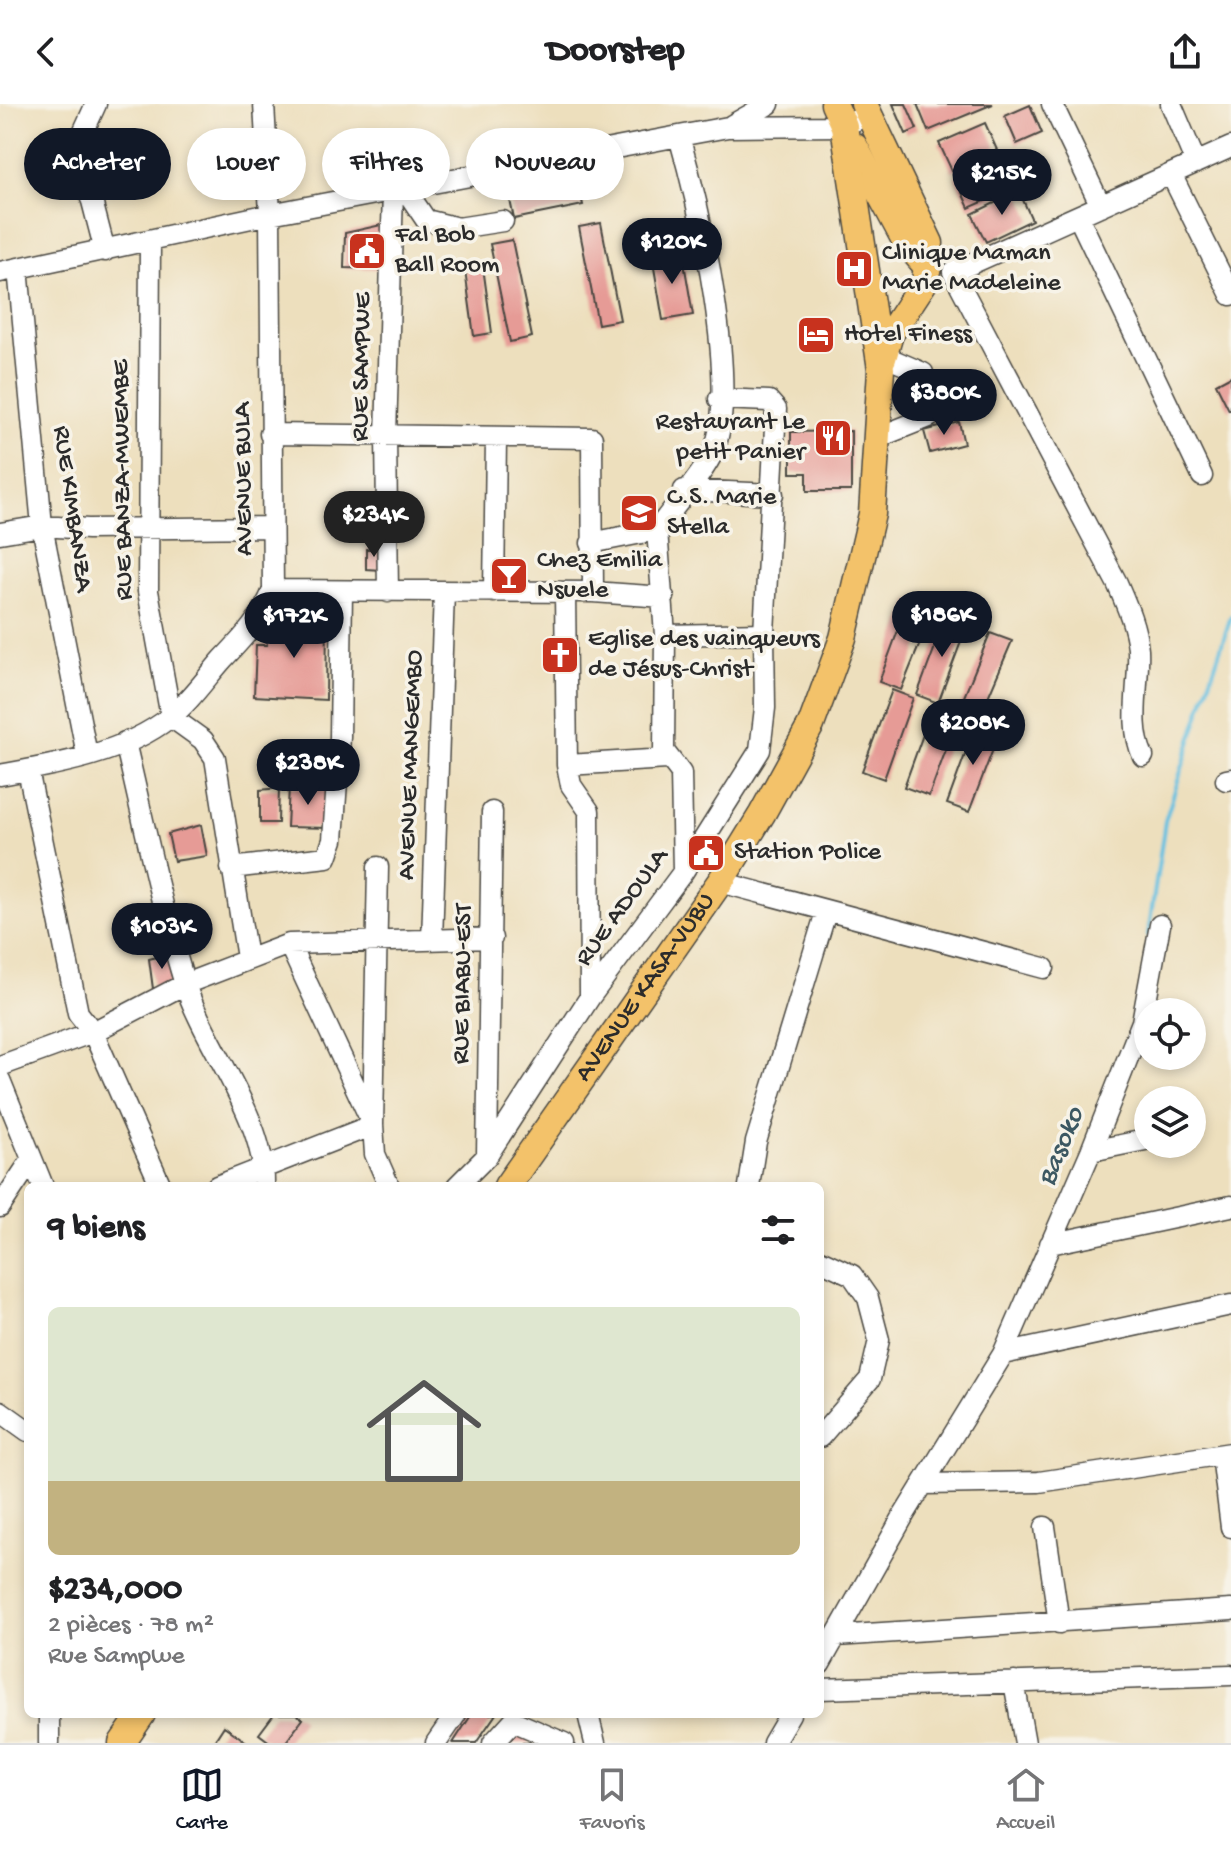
<!DOCTYPE html>
<html lang="fr">
<meta charset="utf-8">
<style>
:root{--surface:#fff;--page:#f6f6f6;--text:#202124;--muted:#757577;--line:#e0e0e0;--accent:#111827}
body{margin:0;font-family:"Gochi Hand",sans-serif;background:var(--page);color:var(--text);height:100vh;display:flex;flex-direction:column;font-size:30px;white-space:nowrap}
*{box-sizing:border-box;margin:0}
p{font-size:26px;color:var(--muted)}
.icon{flex:none;width:44px;height:44px;fill:none;stroke:currentColor;stroke-width:2;stroke-linecap:round;stroke-linejoin:round}
.map{position:relative;flex:1;overflow:hidden}
.details{position:absolute;left:24px;top:1078px;width:800px;height:536px;display:flex;flex-direction:column;background:var(--surface);border-radius:12px;box-shadow:0 4px 12px #0003}
.details>*{flex:none}
.hud{position:absolute;left:24px;top:24px;width:800px;height:72px;display:flex;gap:16px}
.controls{position:absolute;left:1134px;top:894px;display:grid;gap:16px}
.controls a{display:grid;place-items:center;width:72px;height:72px;border-radius:50%;background:var(--surface);box-shadow:0 4px 12px #0003;font-size:40px}
.price{position:absolute;translate:-50% -68px;padding:0 18px;border-radius:28px;background:var(--accent);color:#fff;font-size:26px;line-height:52px;filter:drop-shadow(0 2px 4px #0008)}
.price::after{content:'';position:absolute;left:50%;top:48px;width:24px;height:18px;margin-left:-12px;background:inherit;clip-path:polygon(0 0,100% 0,50% 100%)}
.price.current{background:#222;color:#fff}
ul{padding:0;list-style:none}
li{display:grid;align-content:center;gap:16px;height:424px;padding:0 24px}
li span{display:grid;place-items:center;height:248px;border-radius:12px;color:#555}
li>.icon{margin-inline-start:auto}
span .icon{width:144px;height:144px;fill:#fffc;stroke-width:1}
li b{font-size:34px}
h2{display:flex;justify-content:space-between;align-items:center;height:96px;padding:0 24px;font-size:34px}
.chip{padding:0 28px;border-radius:36px;background:var(--surface);box-shadow:0 4px 12px #0003;font-size:28px;line-height:72px}
.chip.current{background:var(--accent);color:#fff}
header{display:flex;justify-content:space-between;align-items:center;height:104px;padding:0 24px;background:var(--surface);font-size:36px;font-weight:700}
.menu{display:flex;justify-content:space-around;align-items:center;height:112px;border-top:2px solid var(--line);background:var(--surface);font-size:22px;color:var(--muted)}
.menu a{display:grid;justify-items:center;gap:4px}
.menu .current{color:var(--accent)}
.map>svg:first-child{display:block}
</style>
<header><svg class="icon" aria-label="back" viewBox="0 0 24 24"><path d="M15 5l-7 7 7 7"/></svg>Doorstep<svg class="icon" aria-label="share" viewBox="0 0 24 24"><path d="M12 15V3M7 8l5-5 5 5M5 13v7h14v-7"/></svg></header>
<div class="map">
<svg width="1231" height="1639" viewBox="0 0 1231 1639">
<rect width="100%" height="100%" fill="#f7f3e8"/>
<filter id="ink" filterUnits="userSpaceOnUse"><feTurbulence type="fractalNoise" baseFrequency=".0125" numOctaves="2"/><feDisplacementMap in="SourceGraphic" scale="16" xChannelSelector="R" yChannelSelector="G"/><feConvolveMatrix kernelMatrix="1 2 1 2 8 2 1 2 1" color-interpolation-filters="sRGB"/></filter>
<filter id="wash" filterUnits="userSpaceOnUse"><feTurbulence type="fractalNoise" baseFrequency=".006" numOctaves="4" result="noise"/><feDisplacementMap in="SourceGraphic" scale="32" xChannelSelector="R" yChannelSelector="G"/><feGaussianBlur stdDeviation="1.8" result="paint"/><feColorMatrix in="noise" values="0 0 0 0 0 0 0 0 0 0 0 0 0 0 0 0 0 1.4 0 .05"/><feComposite in="paint" operator="in"/></filter>
<g filter="url(#wash)">
<rect width="100%" height="100%" fill="#eddfbd"/>
<g fill="none" stroke-linecap="round" stroke-linejoin="round">
<path stroke="#63c0e1" stroke-width="4" d="M1148 831 1165 717 1231 512"/>
</g>
<g id="blocks">
<path fill="#e69b96" d="M893 0H906L917 25 906 30Z
M917 0H993L928 27Z
M1030 1 1042 29 1017 40 1005 12Z
M985 19 997 46 952 67 939 39Z
M994 55 1008 87 969 104 955 73Z
M579 83 583 101 514 115 510 96Z
M1019 87 1032 116 986 138 972 110Z
M390 119V165L344 164 345 129Z
M601 119 620 216 598 220 579 123Z
M512 136 532 233 510 238 490 140Z
M682 147 693 211 663 216 652 152Z
M483 163 492 229 474 232 465 166Z
M1231 272V305L1229 306 1216 280Z
M945 275 950 298 919 305 914 283Z
M959 318 964 340 930 349 924 327Z
M851 327V387H807V369H791V328Z
M366 445H381L382 466 366 465Z
M909 497 933 507 901 586 879 578Z
M327 511 326 596 254 592 256 541H267L266 528 276 527 277 514Z
M947 511 968 519 938 599 917 591Z
M990 529 1012 537 977 619 957 610Z
M892 586 913 594 884 675 862 667Z
M933 603 958 613 929 692 904 683Z
M977 618 1000 627 969 708 947 700Z
M327 682 330 724 287 723 289 683Z
M279 684 278 719H260V686Z
M201 721 207 752 174 757 168 730Z
M172 849 176 875 169 882 153 885 149 855Z
M274 1610H296L303 1615 285 1639H271L259 1630Z
M472 1610H496L476 1639H453Z
M224 1622 248 1639H213Z
M517 1623 532 1633 528 1639H506Z"/>
</g>
</g>
<g filter="url(#ink)">
<use href="#blocks" fill-opacity="0" stroke="#484641" stroke-width="2"/>
<g fill="none" stroke-linecap="round" stroke-linejoin="round">
<defs>
<path id="minor" d="M96 0 81 33 77 60 92 97 105 147
M1052 0 1101 102
M1171 0 1196 59
M732 21 769 0
M679 32C699 102 740 278 714 346 704 370 673 403 657 426L665 531 664 647 681 669 683 768
M1171 70 1231 191
M405 85 426 116 458 124 503 117
M1078 112 1202 372
M150 137 148 487 171 613 203 636 215 654 247 854
M18 164 42 422 87 651
M0 168 270 110 679 32 728 23 844 22 869 10
M270 330 592 334 593 488
M879 333 929 313 931 307 923 269 884 252
M684 386 773 390
M0 429 42 422 88 425 271 423
M591 439 657 426
M273 486 593 488 664 493
M388 488 386 332 393 87
M494 488 496 335
M565 489 567 661 571 681 589 707 590 893
M665 531 764 529
M125 638C144 718 160 799 184 877 204 942 266 1013 264 1082
M1143 652C1128 621 1140 579 1138 545 1136 522 1126 500 1117 479L953 168 1231 43
M567 661 667 655
M28 666 78 909 93 928 161 1082
M0 671C55 661 123 650 169 614 189 599 206 574 223 555 243 534 263 513 273 486L270 110 264 0
M1226 676 1231 675
M231 764 327 753 333 736 340 633 342 487
M720 778 1044 864
M432 836 444 488
M289 840 373 1021 375 1050 389 1082
M0 962 93 928 185 880 289 840 492 834
M0 976 43 1082
M1091 1047 1145 1036
M487 1052 492 708
M217 1082 373 1021 378 763
M457 1082 487 1052 590 893 683 768 760 646 765 604 764 529 776 305 769 297 719 295
M749 1082 756 1038 826 808
M0 1103 32 1055
M1050 1140 1231 1102
M820 1156 852 1171 868 1194 879 1236 870 1275 820 1333
M1003 1250 1231 1201
M0 1307 28 1327
M1222 1351 1231 1423
M925 1380 1039 1378 1231 1349
M1045 1423 1059 1519
M836 1532 1231 1506
M820 1560 904 1411 1003 1250 1091 1047 1142 918 1160 821
M1014 1578 1025 1639
M820 1585 1231 1571
M588 1610 595 1639
M49 1639V1610
M436 1639 456 1610
M493 1639 513 1617 564 1639
M773 1639 790 1610"/>
<g id="major">
<path d="M864 0 930 139 925 177 890 230 883 254"/>
<path d="M855 43 907 140 928 164"/>
<path id="s1" d="M507 1082 720 778 762 710 811 621 843 534 872 410 881 265 844 22 834 0"/>
<path d="M122 1639 142 1610"/>
</g>
</defs>
<use href="#minor" stroke="#484641" stroke-width="23"/>
<use href="#major" stroke="#484641" stroke-width="29"/>
<use href="#minor" stroke="#fff" stroke-width="20"/>
<use href="#major" stroke="#f3c26a" stroke-width="26"/>
</g>
</g>
<defs>
<symbol id="civic-square" viewBox="-11 -11 22 22"><rect x="-9" y="-9" width="18" height="18" rx="4" fill="#c8321e" stroke="#f7f3e8"/><path d="M-.6-6.5H3V-4.5H.6V-3L4-1V1h2V6H-6V1h2V-1L-.6-3ZM-1.2 2.5V6h2.4V2.5Z" fill="#fff"/></symbol>
<symbol id="hospital-square" viewBox="-11 -11 22 22"><rect x="-9" y="-9" width="18" height="18" rx="4" fill="#c8321e" stroke="#f7f3e8"/><path d="M-5-5h3v3.5h4V-5h3V5h-3V1.5h-4V5h-3Z" fill="#fff"/></symbol>
<symbol id="hotel-square" viewBox="-11 -11 22 22"><rect x="-9" y="-9" width="18" height="18" rx="4" fill="#c8321e" stroke="#f7f3e8"/><path d="M-6-4.5h1.5V1H6V5H4.5V3h-9V5H-6ZM-4 0a1.8 1.8 0 1 1 3.6 0ZM.5 0V-2.5h3Q6-2.5 6 0Z" fill="#fff"/></symbol>
<symbol id="restaurant-square" viewBox="-11 -11 22 22"><rect x="-9" y="-9" width="18" height="18" rx="4" fill="#c8321e" stroke="#f7f3e8"/><path d="M-5-6h1v4h1v-4h1v4h1v-4h1v5L-1.5 .5V6h-2V.5L-5-1ZM5-6V6H3V1.5H1.5Q1.5-4 5-6Z" fill="#fff"/></symbol>
<symbol id="school-square" viewBox="-11 -11 22 22"><rect x="-9" y="-9" width="18" height="18" rx="4" fill="#c8321e" stroke="#f7f3e8"/><path d="M0-5L7-2L0 1L-7-2ZM-4 1L0 2.5L4 1V4Q0 6-4 4Z" fill="#fff"/></symbol>
<symbol id="bar-square" viewBox="-11 -11 22 22"><rect x="-9" y="-9" width="18" height="18" rx="4" fill="#c8321e" stroke="#f7f3e8"/><path d="M-6-5H6L.8 .8V4.5H3.5V6h-7V4.5H-.8V.8Z" fill="#fff"/></symbol>
<symbol id="church-square" viewBox="-11 -11 22 22"><rect x="-9" y="-9" width="18" height="18" rx="4" fill="#c8321e" stroke="#f7f3e8"/><path d="M-1.2-6h2.4v3.5h3.3v2.4h-3.3V6h-2.4V-.1h-3.3v-2.4h3.3Z" fill="#fff"/></symbol>
</defs>
<g fill-rule="evenodd">
<use href="#civic-square" x="345" y="125" width="44" height="44"/>
<use href="#hospital-square" x="832" y="143" width="44" height="44"/>
<use href="#hotel-square" x="794" y="209" width="44" height="44"/>
<use href="#restaurant-square" x="811" y="312" width="44" height="44"/>
<use href="#school-square" x="617" y="387" width="44" height="44"/>
<use href="#bar-square" x="487" y="450" width="44" height="44"/>
<use href="#church-square" x="538" y="529" width="44" height="44"/>
<use href="#civic-square" x="684" y="727" width="44" height="44"/>
</g>
<g text-anchor="middle" dominant-baseline="central" stroke-width="7" stroke-linejoin="round" paint-order="stroke">
<g font-size="26" fill="#2b2b2b" stroke="#f7f3e8" text-anchor="start">
<text x="395" y="132">Fal Bob<tspan x="395" dy="30">Ball Room</tspan></text>
<text x="882" y="150">Clinique Maman<tspan x="882" dy="30">Marie Madeleine</tspan></text>
<text x="844" y="231">Hotel Finess</text>
<text x="805" y="319" text-anchor="end">Restaurant Le<tspan x="805" dy="30">petit Panier</tspan></text>
<text x="667" y="394">C.S. Marie<tspan x="667" dy="30">Stella</tspan></text>
<text x="537" y="457">Chez Emilia<tspan x="537" dy="30">Nsuele</tspan></text>
<text x="588" y="536">Eglise des vainqueurs<tspan x="588" dy="30">de Jésus-Christ</tspan></text>
<text x="734" y="749">Station Police</text>
</g>
<g font-size="26" fill="#2b2b2b" stroke="#f7f3e8">
<text transform="translate(363 263) rotate(-89)">RUE SAMPWE</text>
<text transform="translate(245 375) rotate(-91)">AVENUE BULA</text>
<text transform="translate(124 376) rotate(-91)">RUE BANZA-MWEMBE</text>
<text transform="translate(71 405) rotate(82)">RUE KIMBANZA</text>
<text transform="translate(412 661) rotate(-88)">AVENUE MANGEMBO</text>
<text transform="translate(623 804) rotate(-54)">RUE ADOULA</text>
<text transform="translate(464 880) rotate(-89)">RUE BIABU-EST</text>
<text stroke="none"><textPath href="#s1" startOffset="242">AVENUE KASA-VUBU</textPath></text>
</g>
<g font-size="28" font-style="italic" fill="#3c5862" stroke="#f7f3e8">
<text transform="translate(1062 1043) rotate(-68)">Basoko</text>
</g>
</g>
</svg>
<div class="controls">
<a><svg class="icon" aria-label="locate" viewBox="0 0 24 24"><circle cx="12" cy="12" r="6"/><path d="M12 2v4M12 18v4M2 12h4M18 12h4"/></svg></a>
<a><svg class="icon" aria-label="layers" viewBox="0 0 24 24"><path d="M12 4l9 5-9 5-9-5zM3 14l9 5 9-5"/></svg></a>
</div>
<b class="price" style="left:1002px;top:113px">$215K</b>
<b class="price" style="left:672px;top:182px">$120K</b>
<b class="price" style="left:944px;top:333px">$380K</b>
<b class="price current" style="left:374px;top:455px">$234K</b>
<b class="price" style="left:942px;top:555px">$186K</b>
<b class="price" style="left:294px;top:556px">$172K</b>
<b class="price" style="left:973px;top:663px">$208K</b>
<b class="price" style="left:308px;top:703px">$238K</b>
<b class="price" style="left:162px;top:867px">$103K</b>
<div class="hud">
<a class="chip current">Acheter</a>
<a class="chip">Louer</a>
<a class="chip">Filtres</a>
<a class="chip">Nouveau</a>
</div>
<section class="details">
<h2>9 biens<svg class="icon" aria-label="filters" viewBox="0 0 24 24"><path d="M4 7h16M4 17h16"/><circle cx="9" cy="7" r="2"/><circle cx="15" cy="17" r="2"/></svg></h2>
<ul>
<li><span style="background:linear-gradient(#dfe7d0 70%,#c2b280 0)"><svg class="icon" aria-label="home" viewBox="0 0 24 24"><path d="M3 11l9-7 9 7M6 9v11h12V9"/></svg></span><div><b>$234,000</b><p>2 pièces · 78 m²</p><p>Rue Sampwe</p></div></li>
</ul>
</section>
</div>
<nav class="menu">
<a class="current"><svg class="icon" aria-label="map" viewBox="0 0 24 24"><path d="M3 6l6-2 6 2 6-2v14l-6 2-6-2-6 2zM9 4v14M15 6v14"/></svg>Carte</a>
<a><svg class="icon" aria-label="saved" viewBox="0 0 24 24"><path d="M7 4h10v16l-5-4-5 4z"/></svg>Favoris</a>
<a><svg class="icon" aria-label="home" viewBox="0 0 24 24"><path d="M3 11l9-7 9 7M6 9v11h12V9"/></svg>Accueil</a>
</nav>
